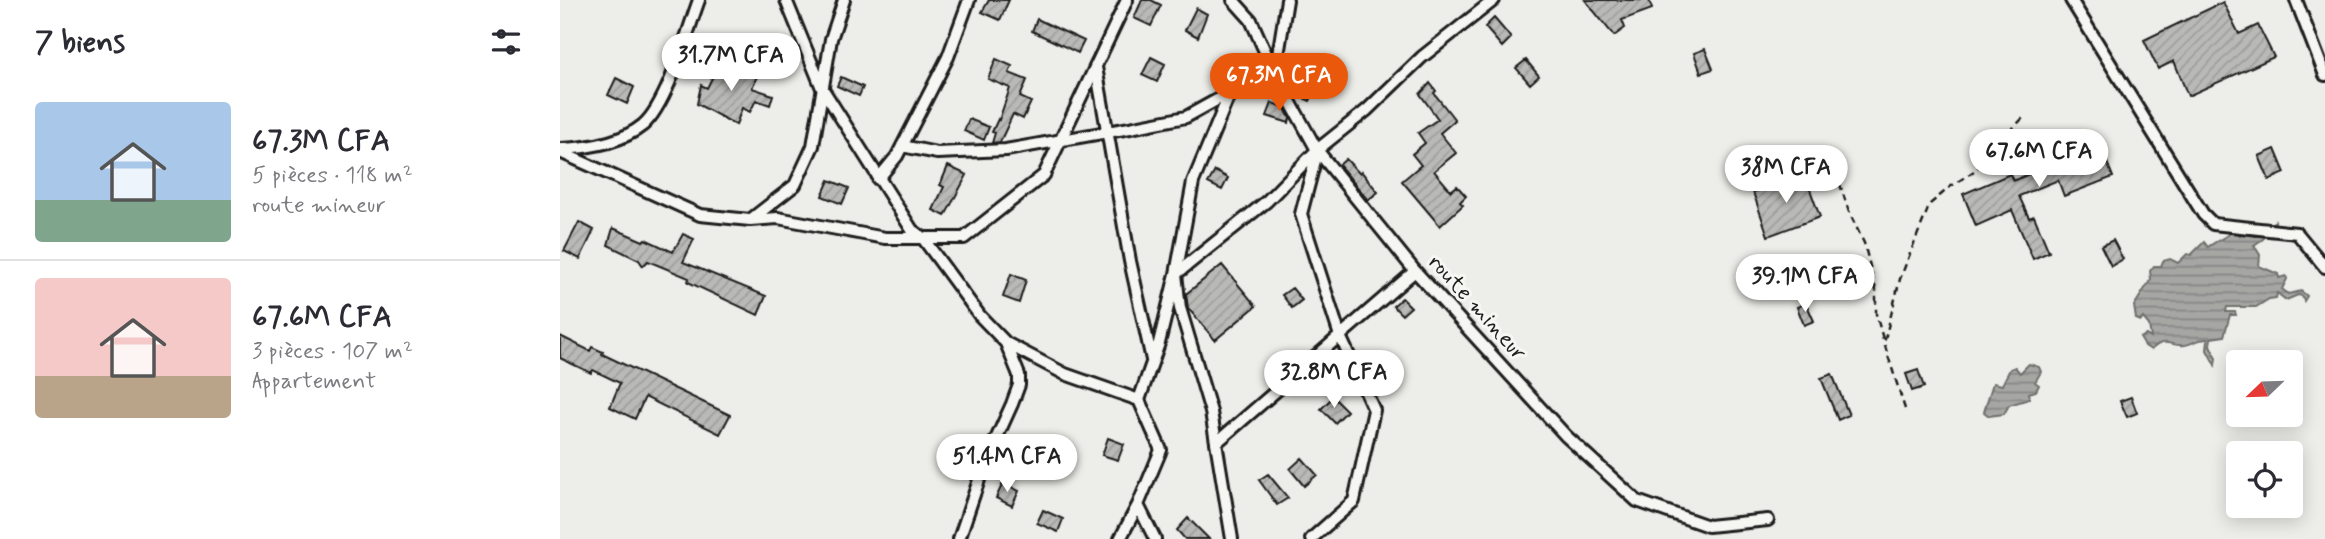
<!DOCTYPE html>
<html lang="fr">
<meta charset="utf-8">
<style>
:root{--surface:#fff;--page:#f7f7f7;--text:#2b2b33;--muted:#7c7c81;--line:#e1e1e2;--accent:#ea580c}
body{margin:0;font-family:Mynerve,sans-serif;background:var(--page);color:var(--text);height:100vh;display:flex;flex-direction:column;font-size:26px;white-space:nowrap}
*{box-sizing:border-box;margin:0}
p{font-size:23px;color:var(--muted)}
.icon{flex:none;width:38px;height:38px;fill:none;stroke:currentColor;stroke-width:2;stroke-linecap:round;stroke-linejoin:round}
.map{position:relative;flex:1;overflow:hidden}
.side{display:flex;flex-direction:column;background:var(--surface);width:560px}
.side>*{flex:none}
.needle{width:46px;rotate:247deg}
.tools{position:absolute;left:1666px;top:350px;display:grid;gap:14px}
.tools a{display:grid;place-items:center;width:77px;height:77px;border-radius:7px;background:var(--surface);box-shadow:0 4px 18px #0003;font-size:35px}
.price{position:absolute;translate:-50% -60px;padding:0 16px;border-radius:24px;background:#fff;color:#222;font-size:23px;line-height:46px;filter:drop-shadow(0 2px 4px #0008)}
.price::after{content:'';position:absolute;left:50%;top:42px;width:21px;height:16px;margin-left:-10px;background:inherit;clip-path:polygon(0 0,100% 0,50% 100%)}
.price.on{background:var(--accent);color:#fff}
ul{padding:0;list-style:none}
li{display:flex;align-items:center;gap:21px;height:175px;padding:0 35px}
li+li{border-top:2px solid var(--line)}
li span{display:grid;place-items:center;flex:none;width:196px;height:140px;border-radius:7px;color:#555}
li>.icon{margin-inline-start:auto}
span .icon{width:84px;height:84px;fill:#fffc;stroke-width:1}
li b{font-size:30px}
h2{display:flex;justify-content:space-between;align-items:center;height:84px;padding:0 35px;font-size:30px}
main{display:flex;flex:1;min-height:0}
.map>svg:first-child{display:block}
</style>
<main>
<section class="side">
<h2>7 biens<svg class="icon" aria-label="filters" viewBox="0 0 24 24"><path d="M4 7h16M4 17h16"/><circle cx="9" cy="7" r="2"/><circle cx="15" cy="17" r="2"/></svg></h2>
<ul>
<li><span style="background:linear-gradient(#a9c7e8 70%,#7fa58c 0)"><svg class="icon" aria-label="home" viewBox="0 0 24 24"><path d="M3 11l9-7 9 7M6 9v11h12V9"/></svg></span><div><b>67.3M CFA</b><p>5 pièces · 118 m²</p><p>route mineur</p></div></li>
<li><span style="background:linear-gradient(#f6c9c9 70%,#b9a48a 0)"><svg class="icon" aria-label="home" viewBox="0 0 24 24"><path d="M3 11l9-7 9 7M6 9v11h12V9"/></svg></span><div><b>67.6M CFA</b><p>3 pièces · 107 m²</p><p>Appartement</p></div></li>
</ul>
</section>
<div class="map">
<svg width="1765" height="539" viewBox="0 0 1765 539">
<defs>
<pattern id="water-rules" width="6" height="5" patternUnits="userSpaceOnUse" patternTransform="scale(1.75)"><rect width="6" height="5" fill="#a6a6a3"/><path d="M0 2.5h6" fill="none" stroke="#868684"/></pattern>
<pattern id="building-hatch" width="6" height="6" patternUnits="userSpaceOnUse" patternTransform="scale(1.75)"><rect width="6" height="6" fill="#b9b9b6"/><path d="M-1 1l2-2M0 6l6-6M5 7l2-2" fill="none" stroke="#9e9e9c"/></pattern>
</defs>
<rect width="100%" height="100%" fill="#edede9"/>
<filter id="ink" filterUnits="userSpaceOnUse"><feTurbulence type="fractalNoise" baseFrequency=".0143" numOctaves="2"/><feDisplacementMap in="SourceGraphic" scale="14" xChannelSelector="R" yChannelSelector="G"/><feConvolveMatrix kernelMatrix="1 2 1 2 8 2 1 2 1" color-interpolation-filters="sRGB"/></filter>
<g filter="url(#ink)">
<path fill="url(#water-rules)" stroke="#6f6f6d" stroke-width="2" d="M1715 221V225L1703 239 1694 245 1700 255 1699 266 1718 274 1719 278 1726 276 1727 279 1722 289 1728 294 1741 291 1747 296 1744 301 1742 296 1738 295 1726 300 1717 293 1716 298 1709 299 1696 307H1667L1666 312H1675L1676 315H1670L1664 336 1651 338 1650 345 1656 358 1655 365 1647 350 1648 339C1636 339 1633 344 1625 345 1610 347 1605 336 1591 350L1585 346 1580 338 1586 335 1591 338 1589 325 1583 318 1581 321 1576 319 1574 306 1591 279 1590 271 1594 266H1601L1603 261 1610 259 1618 263 1627 254 1631 255 1644 242 1648 247C1658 240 1668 237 1677 227L1680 235 1684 228 1687 232 1696 236Z
M1469 364 1479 367 1481 372 1475 382 1479 385 1476 391 1469 393V399L1449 405 1444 414 1429 416 1424 412 1433 383 1442 385 1450 369 1455 367 1460 373Z"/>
<path fill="url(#building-hatch)" stroke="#1c1c1c" stroke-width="2" d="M429 0H449L440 20 422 12Z
M582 0H591L601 5 591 26 574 18Z
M1025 0H1089L1092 9 1062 20 1065 28 1054 36Z
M1663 2 1679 34 1698 25 1714 57 1628 96 1614 61 1598 69 1584 40Z
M636 8 647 14 638 37 625 30Z
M934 18 951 38 942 47 925 27Z
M477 19 524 41 518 53 472 31Z
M1145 49 1153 69 1141 73 1134 53Z
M591 57 605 64 597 82 582 75Z
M436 59 452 66 449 73 467 80 460 97 471 102 463 119 453 114 440 142 432 143 435 133 432 132 438 119 439 120 450 88 428 79Z
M966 60 979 76 970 84 956 68Z
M160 62 184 74 186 69 198 74 192 88 213 95 210 105 196 100 190 112 182 108 176 125 137 104 141 85 147 88Z
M749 66 763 72 750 101 736 95Z
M281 77 303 87 299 96 277 86Z
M56 78 74 87 67 104 48 95Z
M870 83 876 91 874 93 895 120 880 133 896 153 874 171 891 191 897 186 906 196 900 202 903 205 880 226 842 181 861 165 852 154 865 143 858 133 878 119 860 94Z
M712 103 724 107 730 118 729 123 707 116Z
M409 119 429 127 424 140 404 131Z
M1537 138 1553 177 1504 196 1498 180 1459 196 1469 218 1474 216 1489 252 1473 259 1452 210 1416 226 1403 194 1450 174 1453 181 1492 164 1489 157Z
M1715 149 1725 173 1709 180 1699 156Z
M786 159 799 173 801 171 818 192 808 200 779 165Z
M388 166 407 175 385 216 373 210 384 187 380 185Z
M655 171 668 178 662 190 648 183Z
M1244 173 1260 217 1208 236 1193 192Z
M269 180 289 188 282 204 262 196Z
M19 222 34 230 20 259 4 251Z
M53 228 83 241 85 239 113 252 123 234 134 239 123 262 206 296 198 315 128 282 129 278 88 261 83 266 79 260 48 245Z
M1553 240 1563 259 1551 266 1541 246Z
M662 265 696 306 655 340 628 308 626 294Z
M1234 272 1239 284 1227 288 1222 277Z
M451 274 466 280 459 303 443 297Z
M732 288 742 300 732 308 722 295Z
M842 298 851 307 842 315 833 306Z
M1246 303 1254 321 1244 325 1237 307Z
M0 336 30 351 32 347 43 352 42 354 170 415 160 434 85 397 75 419 50 407 60 383 33 370 31 373 0 358Z
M1358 370 1364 387 1352 391 1346 374Z
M1272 374 1289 415 1278 420 1261 378Z
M773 397 787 411 775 423 761 409Z
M1571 397 1577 413 1567 417 1560 401Z
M548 438 564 444 558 460 542 455Z
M742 458 757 475 744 486 730 469Z
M708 474 728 498 717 505 699 480Z
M443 483 459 491 452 506 436 498Z
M483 510 503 519 498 532 477 523Z
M628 518 649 539H625L617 530Z"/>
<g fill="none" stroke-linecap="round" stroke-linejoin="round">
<defs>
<path id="minor" d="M226 0 262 88 352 230 362 237 420 316 446 343 459 375V385L452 404 423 468 399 539
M727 0 715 74 757 150 855 271 1006 436 1077 501 1148 526 1208 520
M1511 0 1643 214 1653 224 1737 233 1765 267
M1736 0 1765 75
M536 67 570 261 592 360
M670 93 633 182 616 274 620 308 651 412 672 539
M342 146 377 153 446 150 570 128 626 117 682 86 715 74 691 20 673 0
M0 149C28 148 61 143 83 125 108 103 127 32 139 0
M0 152 140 215 190 220 235 185 253 146 271 39 284 0
M318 179 337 156 388 57 409 0
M190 220 218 218 325 238H404L484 175 567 0
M446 343 505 374 579 400 599 343 616 274 707 201 757 150 807 110 862 57 934 0
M656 443 855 271
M578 505 595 539
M560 539 578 505 601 450 579 400
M751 539 794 501 814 410 780 336 741 214 757 153"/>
</defs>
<use href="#minor" stroke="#1c1c1c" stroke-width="16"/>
<path stroke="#1c1c1c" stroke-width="2.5" stroke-dasharray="7 5" stroke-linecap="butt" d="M1264 151 1275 169 1289 212 1304 243 1316 290V314L1323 339
M1345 409 1324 343 1340 279 1355 241 1370 204 1390 187 1417 169 1432 149 1463 118"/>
<use href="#minor" stroke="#f6f6f2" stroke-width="10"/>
</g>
</g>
<g text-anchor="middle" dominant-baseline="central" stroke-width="6" stroke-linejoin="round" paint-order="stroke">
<g font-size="23" fill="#1c1c1c" stroke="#f6f6f2">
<text transform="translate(917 308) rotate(48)">route mineur</text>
</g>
</g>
</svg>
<div class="tools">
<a><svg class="needle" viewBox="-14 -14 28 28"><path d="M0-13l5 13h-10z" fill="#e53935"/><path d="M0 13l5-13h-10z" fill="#7c7c81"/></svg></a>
<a><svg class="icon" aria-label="locate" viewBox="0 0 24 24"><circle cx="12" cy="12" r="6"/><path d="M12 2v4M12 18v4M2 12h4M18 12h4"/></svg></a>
</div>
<b class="price" style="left:171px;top:93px">31.7M CFA</b>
<b class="price on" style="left:719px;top:113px">67.3M CFA</b>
<b class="price" style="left:1479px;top:189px">67.6M CFA</b>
<b class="price" style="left:1226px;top:205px">38M CFA</b>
<b class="price" style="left:1245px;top:314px">39.1M CFA</b>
<b class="price" style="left:774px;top:410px">32.8M CFA</b>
<b class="price" style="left:447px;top:494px">51.4M CFA</b>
</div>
</main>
